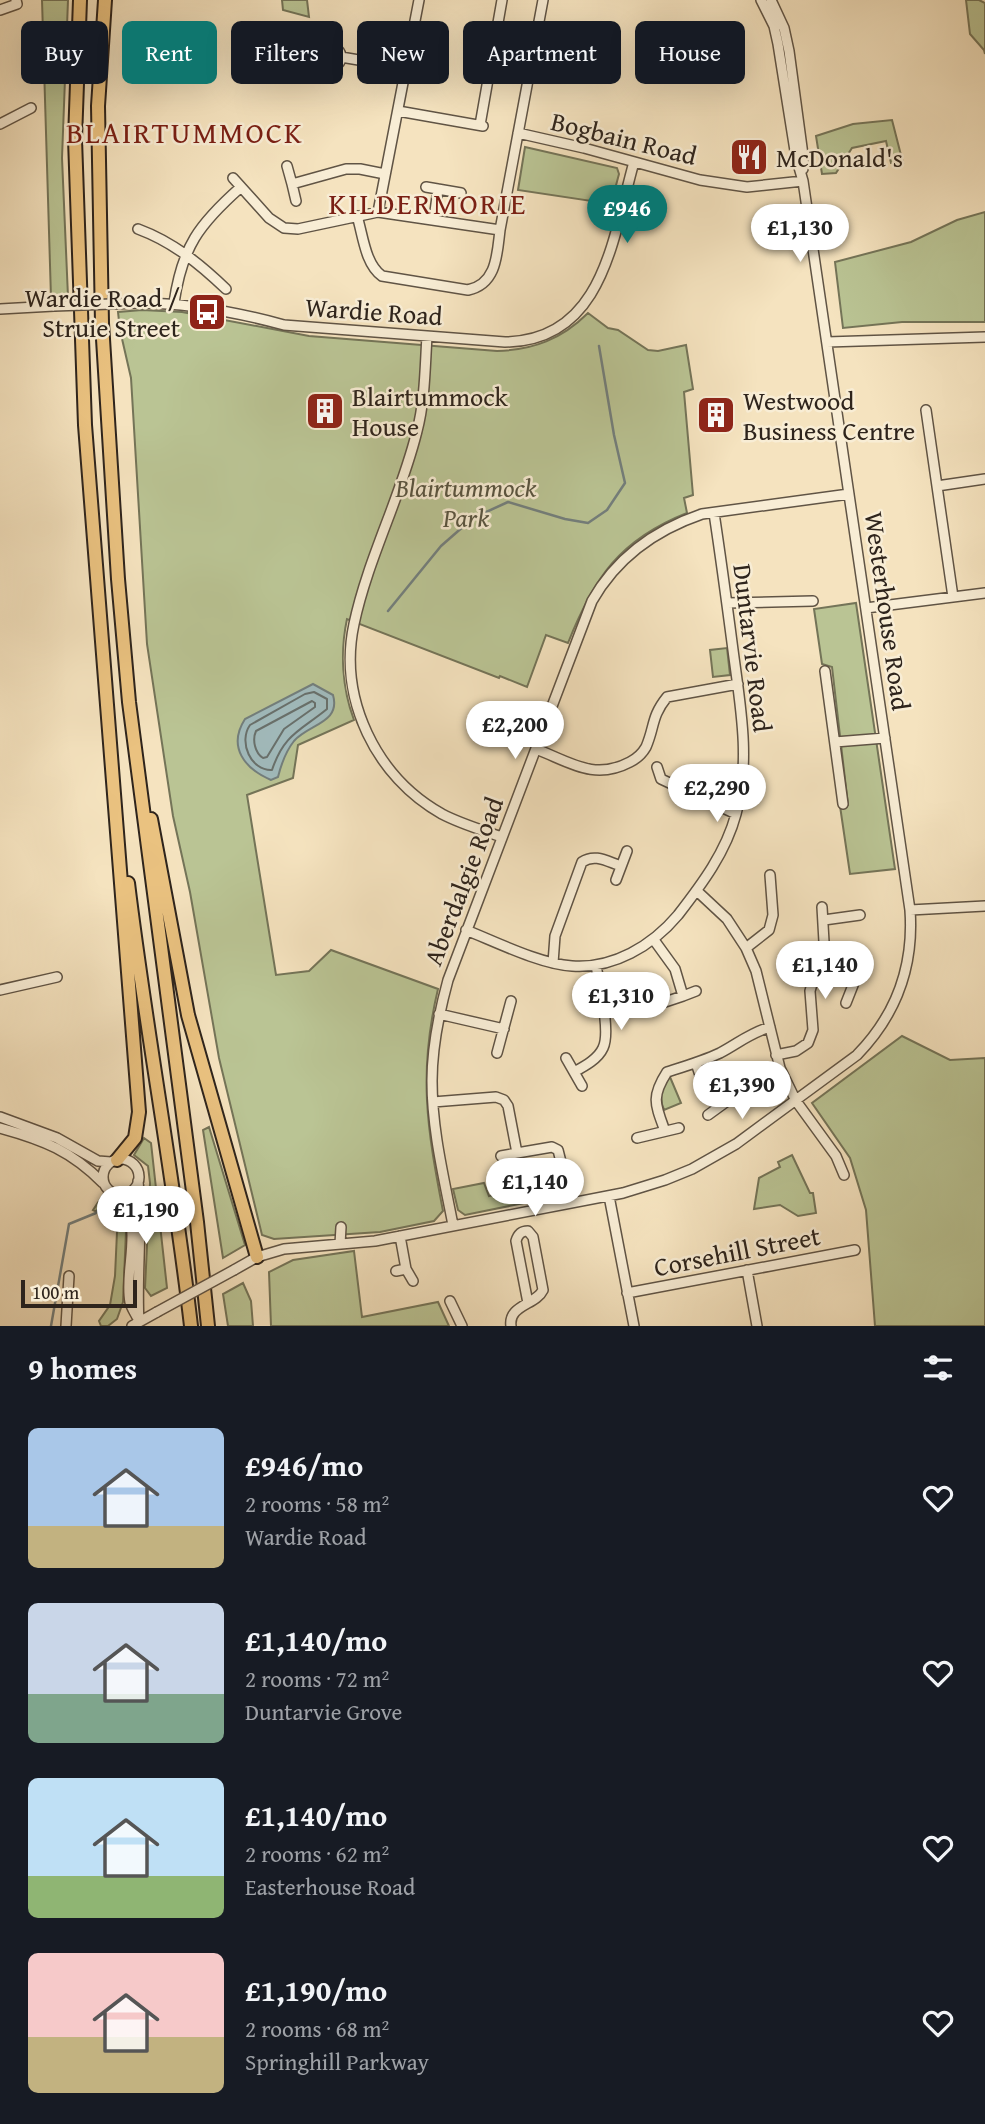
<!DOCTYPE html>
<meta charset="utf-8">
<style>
:root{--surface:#171b24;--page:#20242c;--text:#f1f3f6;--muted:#9ea1a6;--accent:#0f766e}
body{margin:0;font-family:"Gentium Book Plus",serif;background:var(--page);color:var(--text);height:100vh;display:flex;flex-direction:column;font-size:26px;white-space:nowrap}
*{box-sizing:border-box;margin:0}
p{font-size:23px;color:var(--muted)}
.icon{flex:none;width:38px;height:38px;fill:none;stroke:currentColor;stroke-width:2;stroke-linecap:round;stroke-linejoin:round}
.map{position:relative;height:1326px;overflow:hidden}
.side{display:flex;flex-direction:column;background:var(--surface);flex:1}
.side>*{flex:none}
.top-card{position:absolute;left:21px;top:21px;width:943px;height:63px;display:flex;gap:14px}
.scale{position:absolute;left:21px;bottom:18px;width:116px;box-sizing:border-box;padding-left:7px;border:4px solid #2e241c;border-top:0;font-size:19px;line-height:24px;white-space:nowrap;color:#2e241c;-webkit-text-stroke:5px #f8edd5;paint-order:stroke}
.price{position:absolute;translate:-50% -60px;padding:0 16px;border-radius:24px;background:#fff;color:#222;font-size:23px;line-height:46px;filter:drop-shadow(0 2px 4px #0008)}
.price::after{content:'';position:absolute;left:50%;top:42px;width:21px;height:16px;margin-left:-10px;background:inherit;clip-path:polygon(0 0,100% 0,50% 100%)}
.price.current{background:var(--accent);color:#fff}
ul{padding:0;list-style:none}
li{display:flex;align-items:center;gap:21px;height:175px;padding:0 28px}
li span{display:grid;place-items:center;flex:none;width:196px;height:140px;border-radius:10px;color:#555}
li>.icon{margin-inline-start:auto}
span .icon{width:84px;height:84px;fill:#fffc;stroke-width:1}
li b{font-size:30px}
h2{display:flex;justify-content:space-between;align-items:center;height:84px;padding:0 28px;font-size:30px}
.chip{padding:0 24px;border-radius:10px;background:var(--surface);box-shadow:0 7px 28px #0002;font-size:24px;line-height:63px}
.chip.current{background:var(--accent);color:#fff}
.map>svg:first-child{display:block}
</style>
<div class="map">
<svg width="985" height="1326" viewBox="0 0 985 1326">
<rect width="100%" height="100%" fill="#f5e3bf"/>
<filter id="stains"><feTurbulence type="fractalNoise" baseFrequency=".00286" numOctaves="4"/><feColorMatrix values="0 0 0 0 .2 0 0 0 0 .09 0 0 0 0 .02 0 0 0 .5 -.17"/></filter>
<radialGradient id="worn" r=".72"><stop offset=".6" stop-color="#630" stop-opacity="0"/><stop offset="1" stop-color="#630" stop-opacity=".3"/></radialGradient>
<path fill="#bac494" stroke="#747458" stroke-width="2" d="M42 0H68L62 158 68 297 51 298Z
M282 0H307L309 17 283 10Z
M966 0H979L985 3V54L984 50 970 34Z
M892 120 903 163H891L886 141 852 148 836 173 822 174 816 136 853 124Z
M525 147 617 168 619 174 611 204 518 190Z
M985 212V322H902L843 328 835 262 911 242 957 220Z
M142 310 182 312 309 336 497 351C533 350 562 339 588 313L608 328 618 330 648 350 658 351 686 345 693 389 684 392 693 495 684 498 687 513C619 540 594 578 568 643L546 635 527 687 500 676 499 678 347 619C340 652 342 688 354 720L298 745 293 778 247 795 276 975 309 971 331 950 438 989C418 1073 427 1128 443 1211L434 1221 380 1232 274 1239 262 1235 219 1058 190 892 173 816 147 644 131 378 120 330 118 312Z
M856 603 895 869 850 874 840 806 848 805 832 667 822 664 814 609Z
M727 648 730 675 713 677 710 650Z
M902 1036 950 1060 985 1058V1326H875L866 1210 850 1158 812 1103Z
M670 1077 681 1103 664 1110C659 1099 661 1086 670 1077Z
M209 1127 245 1245 223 1258 203 1130Z
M144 1138 151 1143 167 1288 151 1296 145 1288 150 1183 148 1166 134 1155Z
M792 1155 810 1193H813L816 1213 798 1216 780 1205 754 1209 759 1178 780 1167 778 1162Z
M484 1183 489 1196 547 1184 549 1198 465 1215 458 1210 453 1189Z
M103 1195 120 1214 126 1231 123 1302 117 1319 108 1326H101L99 1321 110 1305 115 1276 117 1232 106 1216 93 1210Z
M354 1251 362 1317 438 1302 449 1326H271L269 1272 293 1260Z
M243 1283 251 1301 253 1326H228L223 1294Z"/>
<path fill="#a1bbbd" stroke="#737f7d" stroke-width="2" d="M313 684 333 695C341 723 309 724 294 741 286 751 281 765 278 777L271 780C245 769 227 747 245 719Z"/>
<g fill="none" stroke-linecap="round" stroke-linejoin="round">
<path stroke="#68706c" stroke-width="2" d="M314 692 327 699V709C300 731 284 734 272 770 251 771 238 742 250 725L305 694Z
M312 701 315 703V707L284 729 267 757 263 758C255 753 252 740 256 731Z"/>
<path stroke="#737f7d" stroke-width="2.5" d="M388 611 441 546 473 518 508 502 565 519 588 523 607 510 625 483 614 435 599 346
M51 1326 69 1224 96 1213 103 1200"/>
<defs>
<path id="minor" d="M771 0 784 28 789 51 803 155V169
M0 10 17 4 16 0
M321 57a10 10 0 1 1 20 0a10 10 0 1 1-20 0Z
M341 57 406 68
M398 111 483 126
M0 124 31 108
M480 125 502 0
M518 133 584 148 700 180 747 187 803 181
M287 166 292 184 346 169H360L385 174
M233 178 269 218 284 228 298 229 378 212 500 230
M292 184 296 201
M426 187 461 193
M378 212 419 0
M357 216C363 235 365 264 382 276L468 290C497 284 497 254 500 230L543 0
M434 219 438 189
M138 229C173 242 200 264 226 289
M140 303C190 303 236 312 284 325L505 342C604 341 613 236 634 162
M174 303C182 247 199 224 241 187
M0 309 54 306
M427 336C425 367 425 401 417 431 401 497 368 558 354 624 338 699 376 777 442 814 461 824 482 830 502 837
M827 342 985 337
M926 410 953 597
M937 486 985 479
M727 603 813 601
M866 608 985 593
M825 671 843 804
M835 742 885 738
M536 749C570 762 594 781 630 762 636 759 642 754 646 747 655 726 651 717 667 697L738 684
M657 767 661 779 736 814
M616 880 627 851
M697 891 727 919 746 948 756 971 780 1068 796 1101 836 1156 844 1175
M910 910 985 906
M824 920 860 915
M466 930C496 942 540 964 572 966 613 969 652 946 678 915 702 884 726 852 736 814 751 760 740 704 733 650 727 604 721 559 714 513
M746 948 769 930 773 915 770 875
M822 954 859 970 846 1003
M553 963 555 936 582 862C595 853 608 862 621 866
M0 990 57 977
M683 996 696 991
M653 1006 683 996 675 969 654 940
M439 1014 504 1029
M497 1053 511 1001
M776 1055 796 1051 808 1043 813 1030 810 991 824 942 822 907
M566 1058 582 1086
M696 1063 704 1087 719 1107
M574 1072C585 1066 598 1059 603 1048 611 1032 599 984 596 965
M433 1102 496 1097 504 1100 508 1106 517 1153 552 1147 558 1150 568 1190
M708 1115 730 1099
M0 1117 57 1138 98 1161 111 1162
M0 1128C44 1140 71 1151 103 1183
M665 1131C655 1104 651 1097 667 1072 686 1066 703 1061 720 1053 739 1043 748 1034 770 1027
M637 1138 679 1128
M501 1156 517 1153
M103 1177a18 18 0 1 1 36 0a18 18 0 1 1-36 0Z
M138 1181C143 1228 136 1275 139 1322
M115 1195C147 1220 123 1268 130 1302 131 1307 135 1313 137 1317
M609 1196 634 1326
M453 1225C444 1178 432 1130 432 1081 432 1046 439 1013 448 980L592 601C617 557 655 530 702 514L849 494
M400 1236 406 1269 413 1281
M340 1244 341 1227
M234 1270 257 1257 284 1249 375 1241 623 1193 665 1180 692 1169 736 1144 857 1055C896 1015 914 966 910 910L803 181 796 157 778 44 774 26 761 0
M747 1270 757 1326
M396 1271 406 1269
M627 1293 855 1250
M450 1301 462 1326
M66 1326 69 1276
M132 1326 157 1312
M511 1326C508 1305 536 1305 543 1290L533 1237 528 1231C521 1231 518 1234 516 1241L528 1303"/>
<path id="highway" d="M80 0 75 139 85 425 139 1112 135 1138 117 1160
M105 0 98 106 102 323 118 579 129 702 197 1222 208 1326
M151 819 188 1015 257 1257
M128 883C146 1031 174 1178 191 1326"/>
</defs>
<use href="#minor" stroke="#605445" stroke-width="12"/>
<use href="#highway" stroke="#2e241c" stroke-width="16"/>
<use href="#minor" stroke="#f8edd5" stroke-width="9"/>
<use href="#highway" stroke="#eac280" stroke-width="12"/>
<defs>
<path id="minor-bridge" d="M54 306 140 303
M157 1312 234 1270"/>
</defs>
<use href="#minor-bridge" stroke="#605445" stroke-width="12" stroke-linecap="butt"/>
<use href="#minor-bridge" stroke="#f8edd5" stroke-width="9"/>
</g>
<defs>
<symbol id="restaurant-square" viewBox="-11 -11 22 22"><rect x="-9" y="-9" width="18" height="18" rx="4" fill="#8f2418" stroke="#f8edd5"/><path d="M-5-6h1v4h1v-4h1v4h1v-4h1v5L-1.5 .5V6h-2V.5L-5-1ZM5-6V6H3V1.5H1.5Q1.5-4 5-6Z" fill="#fff"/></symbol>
<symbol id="bus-square" viewBox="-11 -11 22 22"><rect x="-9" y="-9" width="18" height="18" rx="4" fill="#8f2418" stroke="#f8edd5"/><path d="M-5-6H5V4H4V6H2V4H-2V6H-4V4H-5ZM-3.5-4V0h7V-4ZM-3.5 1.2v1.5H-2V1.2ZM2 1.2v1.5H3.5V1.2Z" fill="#fff"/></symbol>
<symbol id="building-square" viewBox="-11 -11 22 22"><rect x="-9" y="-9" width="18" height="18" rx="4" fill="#8f2418" stroke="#f8edd5"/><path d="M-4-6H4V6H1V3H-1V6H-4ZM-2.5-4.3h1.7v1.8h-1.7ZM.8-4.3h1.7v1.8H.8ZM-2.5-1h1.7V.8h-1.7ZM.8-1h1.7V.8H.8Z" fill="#fff"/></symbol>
</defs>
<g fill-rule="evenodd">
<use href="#restaurant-square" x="727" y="135" width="44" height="44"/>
<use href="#bus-square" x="185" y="290" width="44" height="44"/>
<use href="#building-square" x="303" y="389" width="44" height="44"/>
<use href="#building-square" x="694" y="393" width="44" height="44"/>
</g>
<g text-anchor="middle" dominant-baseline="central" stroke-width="5" stroke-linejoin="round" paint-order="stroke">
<g font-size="26" fill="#2e241c" stroke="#f8edd5">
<text transform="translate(624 138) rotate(14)">Bogbain Road</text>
<text transform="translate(374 311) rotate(4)">Wardie Road</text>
<text transform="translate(888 611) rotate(82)">Westerhouse Road</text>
<text transform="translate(753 648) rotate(83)">Duntarvie Road</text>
<text transform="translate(463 881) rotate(-69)">Aberdalgie Road</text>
<text transform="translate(737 1251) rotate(-11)">Corsehill Street</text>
</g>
<g font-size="26" fill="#2e241c" stroke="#f8edd5" text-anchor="start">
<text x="776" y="157">McDonald's</text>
<text x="180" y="297" text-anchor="end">Wardie Road /<tspan x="180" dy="30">Struie Street</tspan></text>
<text x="352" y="396">Blairtummock<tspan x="352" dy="30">House</tspan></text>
<text x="743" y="400">Westwood<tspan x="743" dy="30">Business Centre</tspan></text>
</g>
<g font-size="26" font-style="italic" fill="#585440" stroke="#f8edd5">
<text x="466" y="487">Blairtummock<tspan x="466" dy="30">Park</tspan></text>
</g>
<g font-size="30" letter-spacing="2" fill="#7a1f14" stroke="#f8edd5">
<text x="185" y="132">BLAIRTUMMOCK</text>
<text x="428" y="203">KILDERMORIE</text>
</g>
</g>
<rect width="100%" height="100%" filter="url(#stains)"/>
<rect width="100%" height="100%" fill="url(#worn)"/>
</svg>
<div class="scale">100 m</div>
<b class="price current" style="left:627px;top:245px">£946</b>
<b class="price" style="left:800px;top:264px">£1,130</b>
<b class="price" style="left:515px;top:761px">£2,200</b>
<b class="price" style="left:717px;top:824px">£2,290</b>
<b class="price" style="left:825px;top:1001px">£1,140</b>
<b class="price" style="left:621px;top:1032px">£1,310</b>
<b class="price" style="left:742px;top:1121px">£1,390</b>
<b class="price" style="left:535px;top:1218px">£1,140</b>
<b class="price" style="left:146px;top:1246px">£1,190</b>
<div class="top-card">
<a class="chip">Buy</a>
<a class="chip current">Rent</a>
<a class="chip">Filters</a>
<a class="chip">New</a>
<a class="chip">Apartment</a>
<a class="chip">House</a>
</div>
</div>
<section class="side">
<h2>9 homes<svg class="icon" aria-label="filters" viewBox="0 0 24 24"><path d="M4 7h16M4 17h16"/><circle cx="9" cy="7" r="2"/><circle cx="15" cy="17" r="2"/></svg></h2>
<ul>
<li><span style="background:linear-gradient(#a9c7e8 70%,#c2b280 0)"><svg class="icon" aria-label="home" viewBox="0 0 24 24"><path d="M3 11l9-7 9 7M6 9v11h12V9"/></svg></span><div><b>£946/mo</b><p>2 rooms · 58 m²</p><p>Wardie Road</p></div><svg class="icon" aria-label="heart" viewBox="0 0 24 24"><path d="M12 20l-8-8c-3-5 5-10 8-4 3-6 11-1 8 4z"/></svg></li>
<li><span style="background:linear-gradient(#c9d6e8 65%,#7fa58c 0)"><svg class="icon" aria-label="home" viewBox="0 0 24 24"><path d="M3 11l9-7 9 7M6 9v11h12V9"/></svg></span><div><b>£1,140/mo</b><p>2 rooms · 72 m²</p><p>Duntarvie Grove</p></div><svg class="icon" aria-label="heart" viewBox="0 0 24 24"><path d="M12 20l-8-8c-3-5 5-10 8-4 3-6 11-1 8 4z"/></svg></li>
<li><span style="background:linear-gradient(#bfe0f5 70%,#8fb573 0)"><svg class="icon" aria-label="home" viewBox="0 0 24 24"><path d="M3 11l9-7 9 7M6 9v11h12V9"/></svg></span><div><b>£1,140/mo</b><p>2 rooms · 62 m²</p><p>Easterhouse Road</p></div><svg class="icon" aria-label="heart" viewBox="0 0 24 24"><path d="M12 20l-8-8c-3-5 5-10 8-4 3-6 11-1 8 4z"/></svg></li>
<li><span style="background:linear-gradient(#f6c9c9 60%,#c2b280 0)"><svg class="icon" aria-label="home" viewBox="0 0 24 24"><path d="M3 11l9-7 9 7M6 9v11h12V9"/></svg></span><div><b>£1,190/mo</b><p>2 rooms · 68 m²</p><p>Springhill Parkway</p></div><svg class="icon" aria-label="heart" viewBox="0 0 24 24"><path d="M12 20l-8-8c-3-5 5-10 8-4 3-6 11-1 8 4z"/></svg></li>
</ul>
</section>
